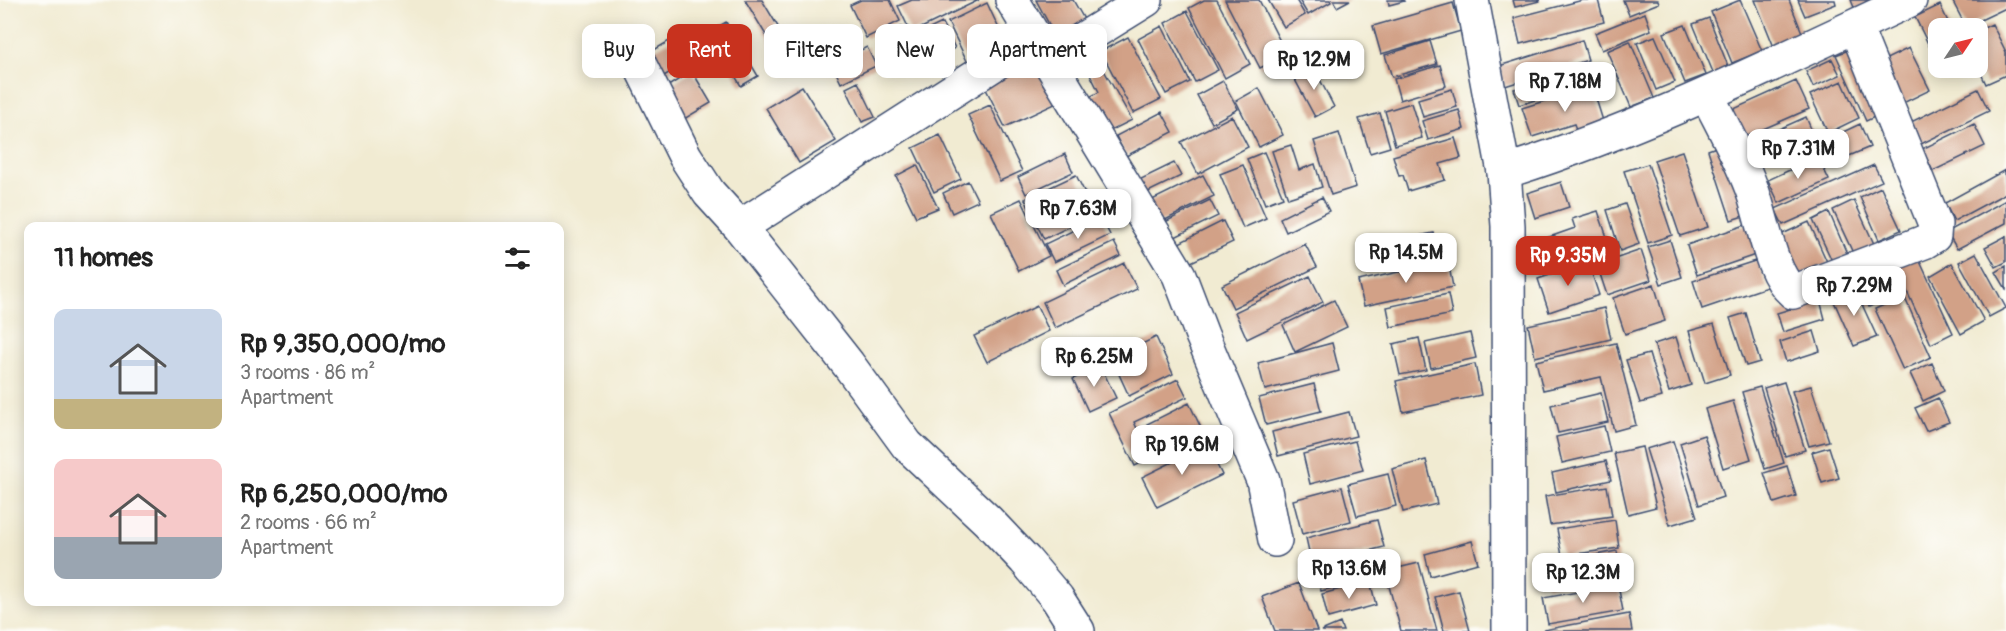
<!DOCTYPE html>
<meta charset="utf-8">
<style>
:root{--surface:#fff;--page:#f6f6f6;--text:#222;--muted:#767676;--accent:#c8321e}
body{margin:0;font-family:Pangolin,sans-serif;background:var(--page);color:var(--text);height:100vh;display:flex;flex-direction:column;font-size:22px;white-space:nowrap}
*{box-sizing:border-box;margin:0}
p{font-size:20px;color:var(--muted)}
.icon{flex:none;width:33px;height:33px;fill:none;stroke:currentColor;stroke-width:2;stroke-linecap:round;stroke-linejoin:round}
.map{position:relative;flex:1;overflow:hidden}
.sheet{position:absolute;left:24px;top:222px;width:540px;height:384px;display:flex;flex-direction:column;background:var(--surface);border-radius:12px;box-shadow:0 3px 15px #0003}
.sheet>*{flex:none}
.banner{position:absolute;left:582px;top:24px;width:570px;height:54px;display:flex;gap:12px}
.needle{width:39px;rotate:55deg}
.tools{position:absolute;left:1928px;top:18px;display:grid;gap:12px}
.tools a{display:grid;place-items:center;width:60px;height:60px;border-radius:12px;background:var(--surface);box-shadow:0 3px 15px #0003;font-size:30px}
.price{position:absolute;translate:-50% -51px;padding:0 14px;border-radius:12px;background:#fff;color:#222;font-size:20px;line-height:39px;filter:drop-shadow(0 2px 3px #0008)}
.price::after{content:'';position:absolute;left:50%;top:36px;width:18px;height:14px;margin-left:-9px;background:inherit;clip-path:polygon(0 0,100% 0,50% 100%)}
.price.on{background:var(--accent);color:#fff}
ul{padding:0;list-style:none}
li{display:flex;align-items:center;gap:18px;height:150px;padding:0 30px}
li span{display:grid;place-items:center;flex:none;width:168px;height:120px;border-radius:12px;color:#555}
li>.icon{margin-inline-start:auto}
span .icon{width:72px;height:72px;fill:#fffc;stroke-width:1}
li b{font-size:26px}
h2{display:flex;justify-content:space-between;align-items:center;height:72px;padding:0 30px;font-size:26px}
.tag{padding:0 21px;border-radius:12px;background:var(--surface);box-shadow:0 3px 15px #0003;font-size:21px;line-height:54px}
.tag.on{background:var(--accent);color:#fff}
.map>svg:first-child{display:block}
</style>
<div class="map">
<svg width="2006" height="631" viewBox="0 0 2006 631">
<rect width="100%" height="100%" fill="#fdfcf7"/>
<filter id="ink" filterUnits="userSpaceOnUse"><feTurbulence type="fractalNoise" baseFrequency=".0167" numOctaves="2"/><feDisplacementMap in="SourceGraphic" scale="12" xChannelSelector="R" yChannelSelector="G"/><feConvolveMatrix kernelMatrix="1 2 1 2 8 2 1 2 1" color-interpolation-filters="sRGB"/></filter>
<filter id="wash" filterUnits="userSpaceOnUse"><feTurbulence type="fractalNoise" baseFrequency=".008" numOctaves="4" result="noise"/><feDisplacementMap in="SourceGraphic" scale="24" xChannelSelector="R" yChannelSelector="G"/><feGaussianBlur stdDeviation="1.35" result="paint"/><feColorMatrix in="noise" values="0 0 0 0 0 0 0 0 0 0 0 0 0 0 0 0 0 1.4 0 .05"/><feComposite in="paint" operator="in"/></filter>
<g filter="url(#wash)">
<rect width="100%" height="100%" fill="#f1ebd2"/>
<g id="blocks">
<path fill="#d2a187" d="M745 0H762L801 65 788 72Z
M861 0H890L900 21 866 38 850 5Z
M912 0H979L911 33 898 6Z
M1036 0H1073L1085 21 1056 37Z
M1204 0H1217L1250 64 1225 78 1189 8Z
M1225 0H1259L1287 55 1260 68Z
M1268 0H1296L1305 15 1284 27Z
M1299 0H1330L1331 2 1308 15Z
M1333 0H1350L1337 7Z
M1388 0H1403L1404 1 1389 5Z
M1513 0H1540V1L1515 7Z
M1583 0H1598L1604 22 1520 44 1514 18Z
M1623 0H1658L1659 3 1629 15Z
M1740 0 1762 51 1732 63 1711 12Z
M1755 0H1789L1805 40 1776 52Z
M1798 0H1835L1836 4 1805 16Z
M1851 0H1872L1855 10Z
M1952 0H2006V8L1966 27Z
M987 3 1007 46 969 65 948 22Z
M1453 3 1461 31 1381 54 1373 26Z
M1940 5 1951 28H1938V64L1915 17Z
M1187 11 1218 70 1195 82 1165 23Z
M1645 13 1651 30 1602 50 1595 33Z
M1709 18 1730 71 1715 77 1693 24Z
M726 22 758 76 741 86 709 32Z
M942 23 955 48 932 59 919 34Z
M1992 24 2006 52V75L1986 84 1977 65V31Z
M1685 25 1706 75 1685 83 1664 33Z
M1162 26 1190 82 1166 94 1138 39Z
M901 27 913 53 891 64 878 38Z
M1655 36 1675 82 1656 90 1637 43Z
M676 37 690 60 656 81 642 57Z
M1128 37 1161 99 1133 113 1101 51Z
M1582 40 1588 60 1505 86 1499 66Z
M1430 41 1437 64 1392 77 1385 55Z
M1630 41 1654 98 1631 107 1607 51Z
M867 47 876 66 841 83 832 64Z
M1909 48 1930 90 1897 106 1876 64Z
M1851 49 1881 114 1866 121 1836 55Z
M1097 58 1132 120 1100 136 1082 101 1099 92 1085 64Z
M1832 59 1840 75 1813 87 1806 71Z
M1034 61 1055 104 1005 127 984 85Z
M1591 64 1596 81 1519 105 1514 89Z
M1440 65 1446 86 1400 100 1394 79Z
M1313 66 1334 107 1315 117 1293 76Z
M1940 68H1954L1943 73Z
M692 71 711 103 684 119 665 88Z
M1223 81 1238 109 1212 123 1197 95Z
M1796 81 1809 109 1738 140 1725 113Z
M1842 81 1859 118 1828 133 1810 95Z
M858 82 875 117 862 122 846 88Z
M802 86 836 141 799 163 766 108Z
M1592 86 1604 124 1577 132 1574 124 1532 137 1522 108Z
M1259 88 1283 135 1259 147 1236 101Z
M1452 89 1457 107 1423 117 1418 99Z
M1978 89 1989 111 1921 144 1911 122Z
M1411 103 1422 138 1395 145 1385 111Z
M990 105 1022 171 1000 181 968 115Z
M1459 110 1464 129 1428 140 1422 121Z
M1162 112 1173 132 1126 156 1116 136Z
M1380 113 1390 147 1370 153 1359 119Z
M1232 116 1248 147 1198 174 1181 142Z
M1806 117 1814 136 1760 160 1752 141Z
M1860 124 1870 147 1835 162 1826 140Z
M1974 124 1985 146 1933 171 1922 149Z
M1339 133 1356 187 1331 195 1314 141Z
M940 135 961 179 934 192 913 148Z
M1455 138 1461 158 1440 164 1445 180 1408 191 1403 175 1399 176 1393 156Z
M1730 142 1753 213 1731 220 1708 150Z
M1291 145 1299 170 1315 164 1322 187 1288 198 1272 151Z
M1682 151 1708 227 1680 236 1654 160Z
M1264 152 1283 197 1265 204 1247 159Z
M1065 154 1073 172 1026 194 1018 177Z
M1818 157 1829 180 1779 203 1768 180Z
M1174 163 1181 176 1144 194 1137 181Z
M1648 164 1672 235 1648 243 1624 171Z
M917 165 938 208 916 217 896 176Z
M1243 165 1266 218 1243 228 1220 174Z
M1874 165 1882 181 1783 225 1775 209Z
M2005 170 2006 193 1954 221 1945 203Z
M1076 175 1085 193 1034 218 1025 199Z
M1203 175 1214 196 1159 223 1148 202Z
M968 181 978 201 952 213 943 193Z
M1561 182 1569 207 1535 218 1527 193Z
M1881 187 1901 230 1879 240 1860 197Z
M1086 197 1094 215 1044 239 1035 221Z
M1322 197 1329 211 1286 232 1280 218Z
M1021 199 1049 256 1019 271 991 213Z
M1210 200 1218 216 1173 238 1165 222Z
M1854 200 1875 246 1854 255 1833 210Z
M2006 200V223L1957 249 1947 232Z
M1625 204 1639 244 1620 251 1607 210Z
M1598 211 1610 246 1546 267 1538 241 1575 228 1572 219Z
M1829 212 1848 256 1833 263 1813 220Z
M1101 217 1110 235 1054 262 1045 244Z
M1223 221 1233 242 1189 263 1179 243Z
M1809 222 1828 264 1796 277 1778 236Z
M1751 223 1761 253 1697 275 1687 245Z
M1434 233 1439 255 1393 265 1388 242Z
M2006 236V262L1996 267 1985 247Z
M1670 240 1682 277 1661 284 1648 247Z
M1114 242 1121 256 1063 285 1056 270Z
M1305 244 1317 267 1233 308 1222 285Z
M1641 250 1651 280 1607 295 1597 265Z
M1976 253 2006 308 1989 317 1959 262Z
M1917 255 1953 333 1931 344 1895 265Z
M1758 260 1767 287 1702 309 1693 281Z
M1448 261 1453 287 1364 306 1358 281Z
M1588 262 1599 295 1549 312 1538 279Z
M1124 263 1137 289 1055 328 1043 302Z
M1952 263 1984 321 1961 334 1930 276Z
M2006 266V289L1996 272Z
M1891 271 1900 292 1869 307 1858 285Z
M1310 276 1323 302 1247 339 1235 312Z
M1654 284 1665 321 1625 334 1613 298Z
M1854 287 1877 337 1854 346 1832 297Z
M1448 294 1452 314 1391 327 1387 307Z
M1904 296 1931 357 1903 370 1875 309Z
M1334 300 1347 327 1295 352 1283 325Z
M1820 300 1825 319 1783 332 1777 313Z
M1037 306 1049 331 987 362 974 336Z
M1604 308 1611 339 1535 357 1528 325Z
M1746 313 1760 362 1746 366 1730 318Z
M1714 324 1730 375 1705 383 1689 331Z
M1814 331 1820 351 1786 362 1780 342Z
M1470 333 1476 358 1431 368 1425 343Z
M1156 337 1173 374 1129 396 1112 359Z
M1676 337 1691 385 1669 392 1654 344Z
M1419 338 1426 370 1400 375 1393 344Z
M1332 343 1339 371 1265 390 1258 363Z
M1616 343 1636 425 1614 431 1601 377 1543 390 1536 361Z
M1649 354 1662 397 1640 403 1626 360Z
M1932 363 1944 391 1923 401 1910 373Z
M1475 364 1481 395 1403 412 1396 381Z
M1100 365 1116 398 1088 411 1073 379Z
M1178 379 1187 397 1134 422 1151 458 1135 466 1109 413Z
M1784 382 1805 450 1785 456 1764 388Z
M1314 384 1321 411 1266 425 1259 398Z
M1811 386 1829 441 1809 446 1792 391Z
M1760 387 1784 463 1765 469 1742 392Z
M1601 393 1608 422 1558 433 1551 405Z
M1938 398 1949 422 1926 431 1915 408Z
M1733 401 1751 459 1723 468 1705 409Z
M1189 403 1203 432 1161 453 1147 424Z
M1349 412 1356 436 1278 456 1272 432Z
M1604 426 1610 452 1562 463 1556 437Z
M1704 435 1723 497 1699 505 1680 443Z
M1355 441 1363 470 1310 484 1303 454Z
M1673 441 1697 517 1670 525 1646 449Z
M1207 445 1222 475 1157 507 1142 477Z
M1642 447 1656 507 1628 514 1614 453Z
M1829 447 1839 478 1822 483 1812 452Z
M1426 460 1437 504 1403 512 1392 469Z
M1606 461 1611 480 1556 492 1552 473Z
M1787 466 1796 496 1774 503 1764 473Z
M1388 474 1396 506 1357 516 1348 484Z
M1607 486 1612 516 1550 525 1545 496Z
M1342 487 1351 521 1302 534 1293 500Z
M1377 520 1384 547 1312 565 1306 538Z
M1615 520 1619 548 1562 556 1557 529Z
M1472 541 1478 563 1430 576 1425 554Z
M1617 551 1621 575 1547 587 1543 565Z
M1365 557 1370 578 1321 591 1316 569Z
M1419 563 1437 631H1401L1385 571Z
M1370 581 1376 605 1328 618 1322 594Z
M1299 583 1317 631H1275L1262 597Z
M1618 585 1623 611 1548 624 1543 598Z
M1459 591 1470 631H1444L1435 597Z
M1629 614 1632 631H1543V630Z
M1340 623 1343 631H1321Z"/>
</g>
</g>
<g filter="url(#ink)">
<use href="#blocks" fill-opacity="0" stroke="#3b4b6f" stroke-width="1.5"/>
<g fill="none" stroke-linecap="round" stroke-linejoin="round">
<defs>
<path id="minor" d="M1012 0 1179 275 1202 335 1263 480 1275 540
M630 45 685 156 709 193 740 227 848 364 907 445 988 521 1025 560 1057 598 1078 631
M1049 60 1146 0
M1707 95C1722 125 1739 155 1751 187 1763 217 1769 272 1793 292L1924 242 1934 236 1935 224 1855 26
M1504 172C1645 128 1777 62 1910 0
M740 227 1035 38"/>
<path id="major" d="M1472 0 1504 172 1508 226 1509 631"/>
</defs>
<use href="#minor" stroke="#3b4b6f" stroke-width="36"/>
<use href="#major" stroke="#3b4b6f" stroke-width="36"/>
<use href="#minor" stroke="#fff" stroke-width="33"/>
<use href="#major" stroke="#fff" stroke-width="33"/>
</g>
</g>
</svg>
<div class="tools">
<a><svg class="needle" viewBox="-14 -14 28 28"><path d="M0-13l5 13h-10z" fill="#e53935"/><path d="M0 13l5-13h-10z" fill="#767676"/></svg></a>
</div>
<b class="price" style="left:1314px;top:91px">Rp 12.9M</b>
<b class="price" style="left:1565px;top:113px">Rp 7.18M</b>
<b class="price" style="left:1798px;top:180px">Rp 7.31M</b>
<b class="price" style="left:1078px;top:240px">Rp 7.63M</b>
<b class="price" style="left:1406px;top:284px">Rp 14.5M</b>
<b class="price on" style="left:1568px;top:287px">Rp 9.35M</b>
<b class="price" style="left:1854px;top:317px">Rp 7.29M</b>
<b class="price" style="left:1094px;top:388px">Rp 6.25M</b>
<b class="price" style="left:1182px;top:476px">Rp 19.6M</b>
<b class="price" style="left:1349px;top:600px">Rp 13.6M</b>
<b class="price" style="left:1583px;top:604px">Rp 12.3M</b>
<div class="banner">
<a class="tag">Buy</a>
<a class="tag on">Rent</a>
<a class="tag">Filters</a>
<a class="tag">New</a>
<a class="tag">Apartment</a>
</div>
<section class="sheet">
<h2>11 homes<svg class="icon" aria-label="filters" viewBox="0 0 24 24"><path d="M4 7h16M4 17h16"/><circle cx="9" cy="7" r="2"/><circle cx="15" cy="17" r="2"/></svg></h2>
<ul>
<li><span style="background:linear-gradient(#c9d6e8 75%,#c2b280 0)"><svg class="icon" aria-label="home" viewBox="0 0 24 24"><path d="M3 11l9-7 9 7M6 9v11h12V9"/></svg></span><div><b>Rp 9,350,000/mo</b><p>3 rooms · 86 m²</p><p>Apartment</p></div></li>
<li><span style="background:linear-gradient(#f6c9c9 65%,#9aa5b1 0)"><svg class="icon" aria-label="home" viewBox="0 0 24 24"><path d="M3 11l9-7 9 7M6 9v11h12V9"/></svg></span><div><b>Rp 6,250,000/mo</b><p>2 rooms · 66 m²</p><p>Apartment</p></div></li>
</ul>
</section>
</div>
